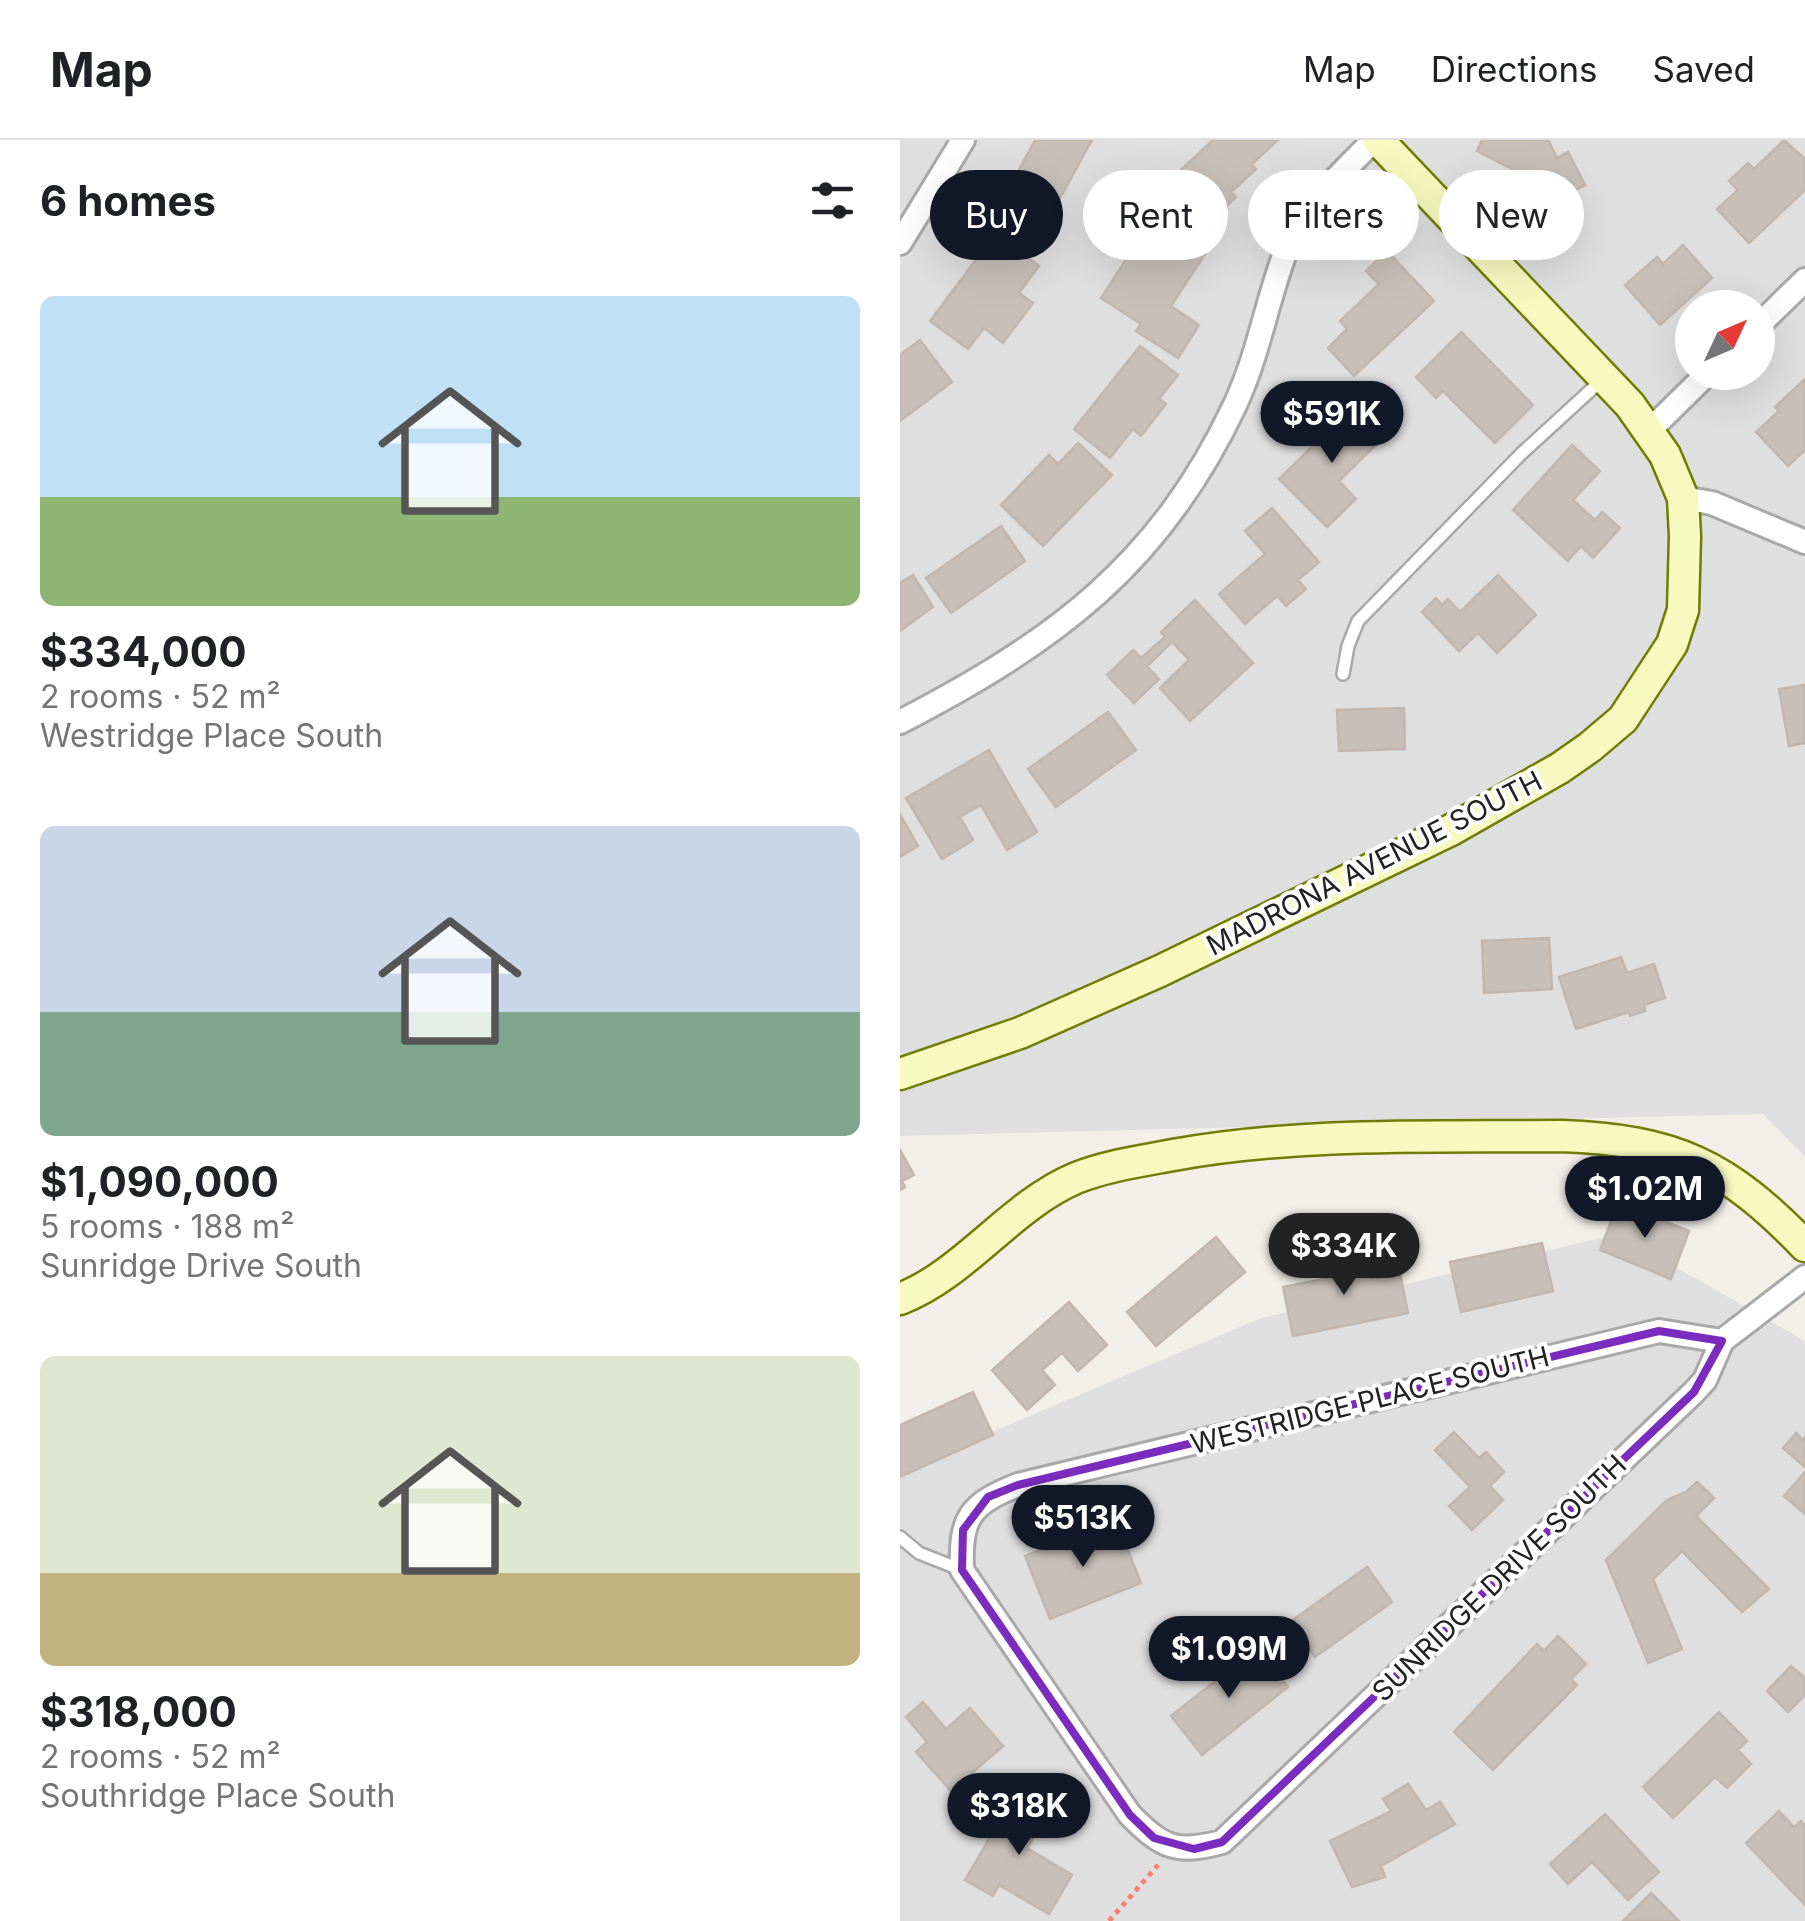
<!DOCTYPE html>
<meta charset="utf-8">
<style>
:root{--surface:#fff;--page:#f2f2f2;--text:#202124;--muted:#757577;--line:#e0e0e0;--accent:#111827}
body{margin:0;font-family:Inter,sans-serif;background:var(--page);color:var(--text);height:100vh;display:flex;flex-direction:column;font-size:38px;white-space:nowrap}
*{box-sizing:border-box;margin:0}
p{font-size:32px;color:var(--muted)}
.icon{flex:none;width:55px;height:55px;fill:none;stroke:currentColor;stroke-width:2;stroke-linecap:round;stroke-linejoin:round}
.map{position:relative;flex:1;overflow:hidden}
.sheet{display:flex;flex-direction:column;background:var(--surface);width:900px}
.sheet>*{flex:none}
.top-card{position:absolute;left:30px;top:30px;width:725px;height:90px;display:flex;gap:20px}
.needle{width:65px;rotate:46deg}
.fabs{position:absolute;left:775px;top:150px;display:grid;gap:20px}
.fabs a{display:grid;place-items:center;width:100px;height:100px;border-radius:50%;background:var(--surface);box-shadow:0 10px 40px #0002;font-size:50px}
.price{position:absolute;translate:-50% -85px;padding:0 22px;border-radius:35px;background:var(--accent);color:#fff;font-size:32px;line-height:65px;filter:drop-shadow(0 2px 5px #0008)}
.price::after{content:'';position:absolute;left:50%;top:60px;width:30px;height:22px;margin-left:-15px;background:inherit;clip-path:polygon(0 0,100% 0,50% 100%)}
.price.active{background:#222;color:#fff}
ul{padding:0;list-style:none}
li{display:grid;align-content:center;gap:20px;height:530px;padding:0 40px}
li span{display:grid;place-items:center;height:310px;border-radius:15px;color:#555}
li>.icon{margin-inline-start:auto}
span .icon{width:180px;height:180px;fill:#fffc;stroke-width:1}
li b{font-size:42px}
h2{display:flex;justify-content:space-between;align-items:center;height:120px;padding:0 40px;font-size:42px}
.chip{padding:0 35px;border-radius:45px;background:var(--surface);box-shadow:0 10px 40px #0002;font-size:35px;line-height:90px}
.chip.active{background:var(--accent);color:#fff}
header{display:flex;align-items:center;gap:60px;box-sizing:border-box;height:140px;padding:0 50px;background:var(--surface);border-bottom:2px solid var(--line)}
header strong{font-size:48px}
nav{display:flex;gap:55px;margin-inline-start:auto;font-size:35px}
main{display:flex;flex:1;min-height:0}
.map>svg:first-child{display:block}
</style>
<header>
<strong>Map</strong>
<nav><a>Map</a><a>Directions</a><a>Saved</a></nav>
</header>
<main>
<section class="sheet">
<h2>6 homes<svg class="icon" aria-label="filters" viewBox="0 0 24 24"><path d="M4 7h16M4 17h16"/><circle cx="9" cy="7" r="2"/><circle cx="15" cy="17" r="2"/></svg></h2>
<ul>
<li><span style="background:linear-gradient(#bfe0f5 65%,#8fb573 0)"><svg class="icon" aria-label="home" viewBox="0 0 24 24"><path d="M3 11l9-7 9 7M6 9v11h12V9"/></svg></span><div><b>$334,000</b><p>2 rooms · 52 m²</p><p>Westridge Place South</p></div></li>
<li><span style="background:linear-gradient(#c9d6e8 60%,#7fa58c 0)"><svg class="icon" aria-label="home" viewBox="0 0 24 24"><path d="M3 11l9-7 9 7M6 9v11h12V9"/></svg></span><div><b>$1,090,000</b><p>5 rooms · 188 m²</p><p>Sunridge Drive South</p></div></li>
<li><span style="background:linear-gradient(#dfe7d0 70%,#c2b280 0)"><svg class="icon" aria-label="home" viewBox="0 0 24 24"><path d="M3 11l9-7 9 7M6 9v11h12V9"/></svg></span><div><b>$318,000</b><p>2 rooms · 52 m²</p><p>Southridge Place South</p></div></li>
</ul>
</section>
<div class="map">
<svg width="905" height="1781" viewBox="0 0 905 1781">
<rect width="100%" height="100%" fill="#f2efe9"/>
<path fill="#e0dfdf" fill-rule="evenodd" d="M0 0H905V1017L863 974 0 996ZM792 168H858V232H792Z
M718 1094 905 1201V1781H0V1331L361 1178Z"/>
<path fill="#c7bfb8" stroke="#c4b6ab" stroke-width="2.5" d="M135 0H192L144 87 107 67 125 33 119 30Z
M313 0H378L352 24 356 29 331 52 336 57 309 83 270 40Z
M582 0H648L657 18 668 12 685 45 635 72 612 29 577 11Z
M884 0 905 19V50L849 103 817 69 838 50 829 41 848 23 854 29Z
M262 86 305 114 271 166 299 185 278 218 236 191 241 184 201 158 231 112 241 118Z
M96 93 139 126 119 153 133 163 103 203 84 188 68 209 30 181Z
M783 105 812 138 760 185 725 145 757 117 763 124Z
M487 111 534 161 454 236 428 208 447 189 440 181 479 144 466 131Z
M561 192 633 265 595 303 543 251 536 258 516 237Z
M20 200 52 242 0 281V215Z
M240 206 278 235 259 259 266 264 241 296 233 289 210 318 174 289Z
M905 239V310L888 326 856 292 879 271 875 267Z
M454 265 485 296 439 341 456 359 427 387 379 339Z
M178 303 212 335 143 406 101 365 149 315 158 324Z
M672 305 700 331 673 360 695 380 702 372 720 388 693 418 681 406 668 421 613 370Z
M372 368 419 422 398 440 406 449 386 466 377 456 345 484 319 454 365 414 345 391Z
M101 386 125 421 51 473 26 438Z
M13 435 33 467 0 491V443Z
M598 435 636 475 597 513 578 493 559 511 522 472 536 458 542 465 548 459 560 472Z
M295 460 353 523 290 581 260 548 289 520 272 502 247 526 259 539 234 563 207 535 233 510 241 518 265 497 261 492Z
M905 545V603L889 606 879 549Z
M504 568 505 609 439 611 437 570Z
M208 572 236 610 156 667 128 629Z
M89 610 137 692 107 710 81 665 60 677 73 700 42 719 6 658Z
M0 674 18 706 0 717Z
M649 798 652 849 584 853 582 801Z
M721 817 727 833 754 824 765 858 744 865 745 871 730 876 729 872 676 889 659 837Z
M0 1010 14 1035 2 1041 5 1047 0 1050Z
M718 1063 789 1091 771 1139 700 1110Z
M316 1097 345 1132 256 1206 227 1172Z
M642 1103 653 1151 561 1172 550 1122Z
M466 1112 471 1139 500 1133 508 1173 393 1196 383 1147 434 1137 430 1120Z
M169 1162 207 1205 178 1231 162 1213 142 1230 155 1245 127 1270 92 1230Z
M73 1252 93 1295 0 1337V1285Z
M554 1292 579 1318 586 1312 604 1332 590 1346 603 1360 572 1390 549 1366 570 1347 535 1310Z
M896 1293 903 1300 905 1297V1327L883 1308Z
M905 1332V1374L884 1356Z
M797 1342 814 1358 796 1376 869 1449 842 1472 782 1411 753 1439 782 1509 748 1523 706 1420 767 1360 786 1352Z
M216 1380 241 1443 150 1479 125 1416Z
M467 1427 492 1462 415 1517 390 1482Z
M658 1496 686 1524 671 1539 677 1545 593 1630 554 1592 637 1504 644 1511Z
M357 1508 388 1547 302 1615 271 1576Z
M891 1526 905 1538V1555L888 1572 867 1551Z
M23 1562 46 1589 70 1568 103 1606 51 1651 16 1612 27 1602 6 1577Z
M819 1572 847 1601 838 1610 851 1624 827 1648 815 1637 773 1678 743 1647Z
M508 1644 526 1670 540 1662 555 1684 481 1726 485 1737 452 1747 430 1701 491 1671 483 1659Z
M119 1648 147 1665 130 1695 134 1697 127 1708 172 1735 149 1774 99 1745 93 1756 65 1740Z
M879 1671 894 1687 901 1681 905 1686V1765L846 1703Z
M705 1674 759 1732 728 1760 692 1722 668 1744 650 1724Z
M751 1753 779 1781H723Z"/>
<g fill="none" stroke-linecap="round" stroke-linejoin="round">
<defs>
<path id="lane" d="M443 534 448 506 458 481 621 314 704 238
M0 1397 19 1413 62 1430"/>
<path id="street" d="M0 103 63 0
M858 186 905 140
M749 291 809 232
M783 358 812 363 905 402
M0 582C154 502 259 426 335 265 359 213 366 164 385 113 402 68 441 34 474 0
M822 1201 759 1191 118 1345C70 1364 60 1377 62 1430L230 1675C263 1708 276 1714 322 1702L794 1252 805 1240 822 1201 905 1137"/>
<path id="secondary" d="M0 934 120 893 260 831 551 690 660 628 690 607 723 579 772 504 783 470 785 396 783 358 765 315 730 265 478 0
M0 1159C65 1134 110 1066 176 1038 206 1026 241 1021 273 1015 401 992 532 997 661 996 775 1000 827 1025 905 1106"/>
</defs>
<use href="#lane" stroke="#a9a9a9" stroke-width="16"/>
<use href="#street" stroke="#a9a9a9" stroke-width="28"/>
<use href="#secondary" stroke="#707d05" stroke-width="35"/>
<path stroke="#fa8072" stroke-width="5" stroke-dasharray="5 5" stroke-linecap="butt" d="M209 1781 258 1725"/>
<use href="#lane" stroke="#fff" stroke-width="11"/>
<use href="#street" stroke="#fff" stroke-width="22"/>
<use href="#secondary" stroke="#f7fabf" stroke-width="30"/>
</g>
<path fill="none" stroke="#7b2cbf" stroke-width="8" stroke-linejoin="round" d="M759 1191 822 1201 794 1252 322 1702 294 1709 254 1698 230 1675 62 1430 63 1390 88 1357 118 1345Z"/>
<g text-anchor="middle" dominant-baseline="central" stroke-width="8" stroke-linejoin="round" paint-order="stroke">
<g font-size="28" fill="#222" stroke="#fff">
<text transform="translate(474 723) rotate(-27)">MADRONA AVENUE SOUTH</text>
<text transform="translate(470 1260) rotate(-14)">WESTRIDGE PLACE SOUTH</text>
<text transform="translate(599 1438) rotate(-44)">SUNRIDGE DRIVE SOUTH</text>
</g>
</g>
</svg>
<div class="fabs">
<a><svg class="needle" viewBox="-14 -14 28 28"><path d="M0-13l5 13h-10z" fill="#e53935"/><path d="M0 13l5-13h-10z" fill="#757577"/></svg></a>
</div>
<b class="price" style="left:432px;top:326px">$591K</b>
<b class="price" style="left:745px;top:1101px">$1.02M</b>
<b class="price active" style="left:444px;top:1158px">$334K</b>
<b class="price" style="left:183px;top:1430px">$513K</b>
<b class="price" style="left:329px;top:1561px">$1.09M</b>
<b class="price" style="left:119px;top:1718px">$318K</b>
<div class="top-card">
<a class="chip active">Buy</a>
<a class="chip">Rent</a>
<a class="chip">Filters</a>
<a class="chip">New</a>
</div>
</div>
</main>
